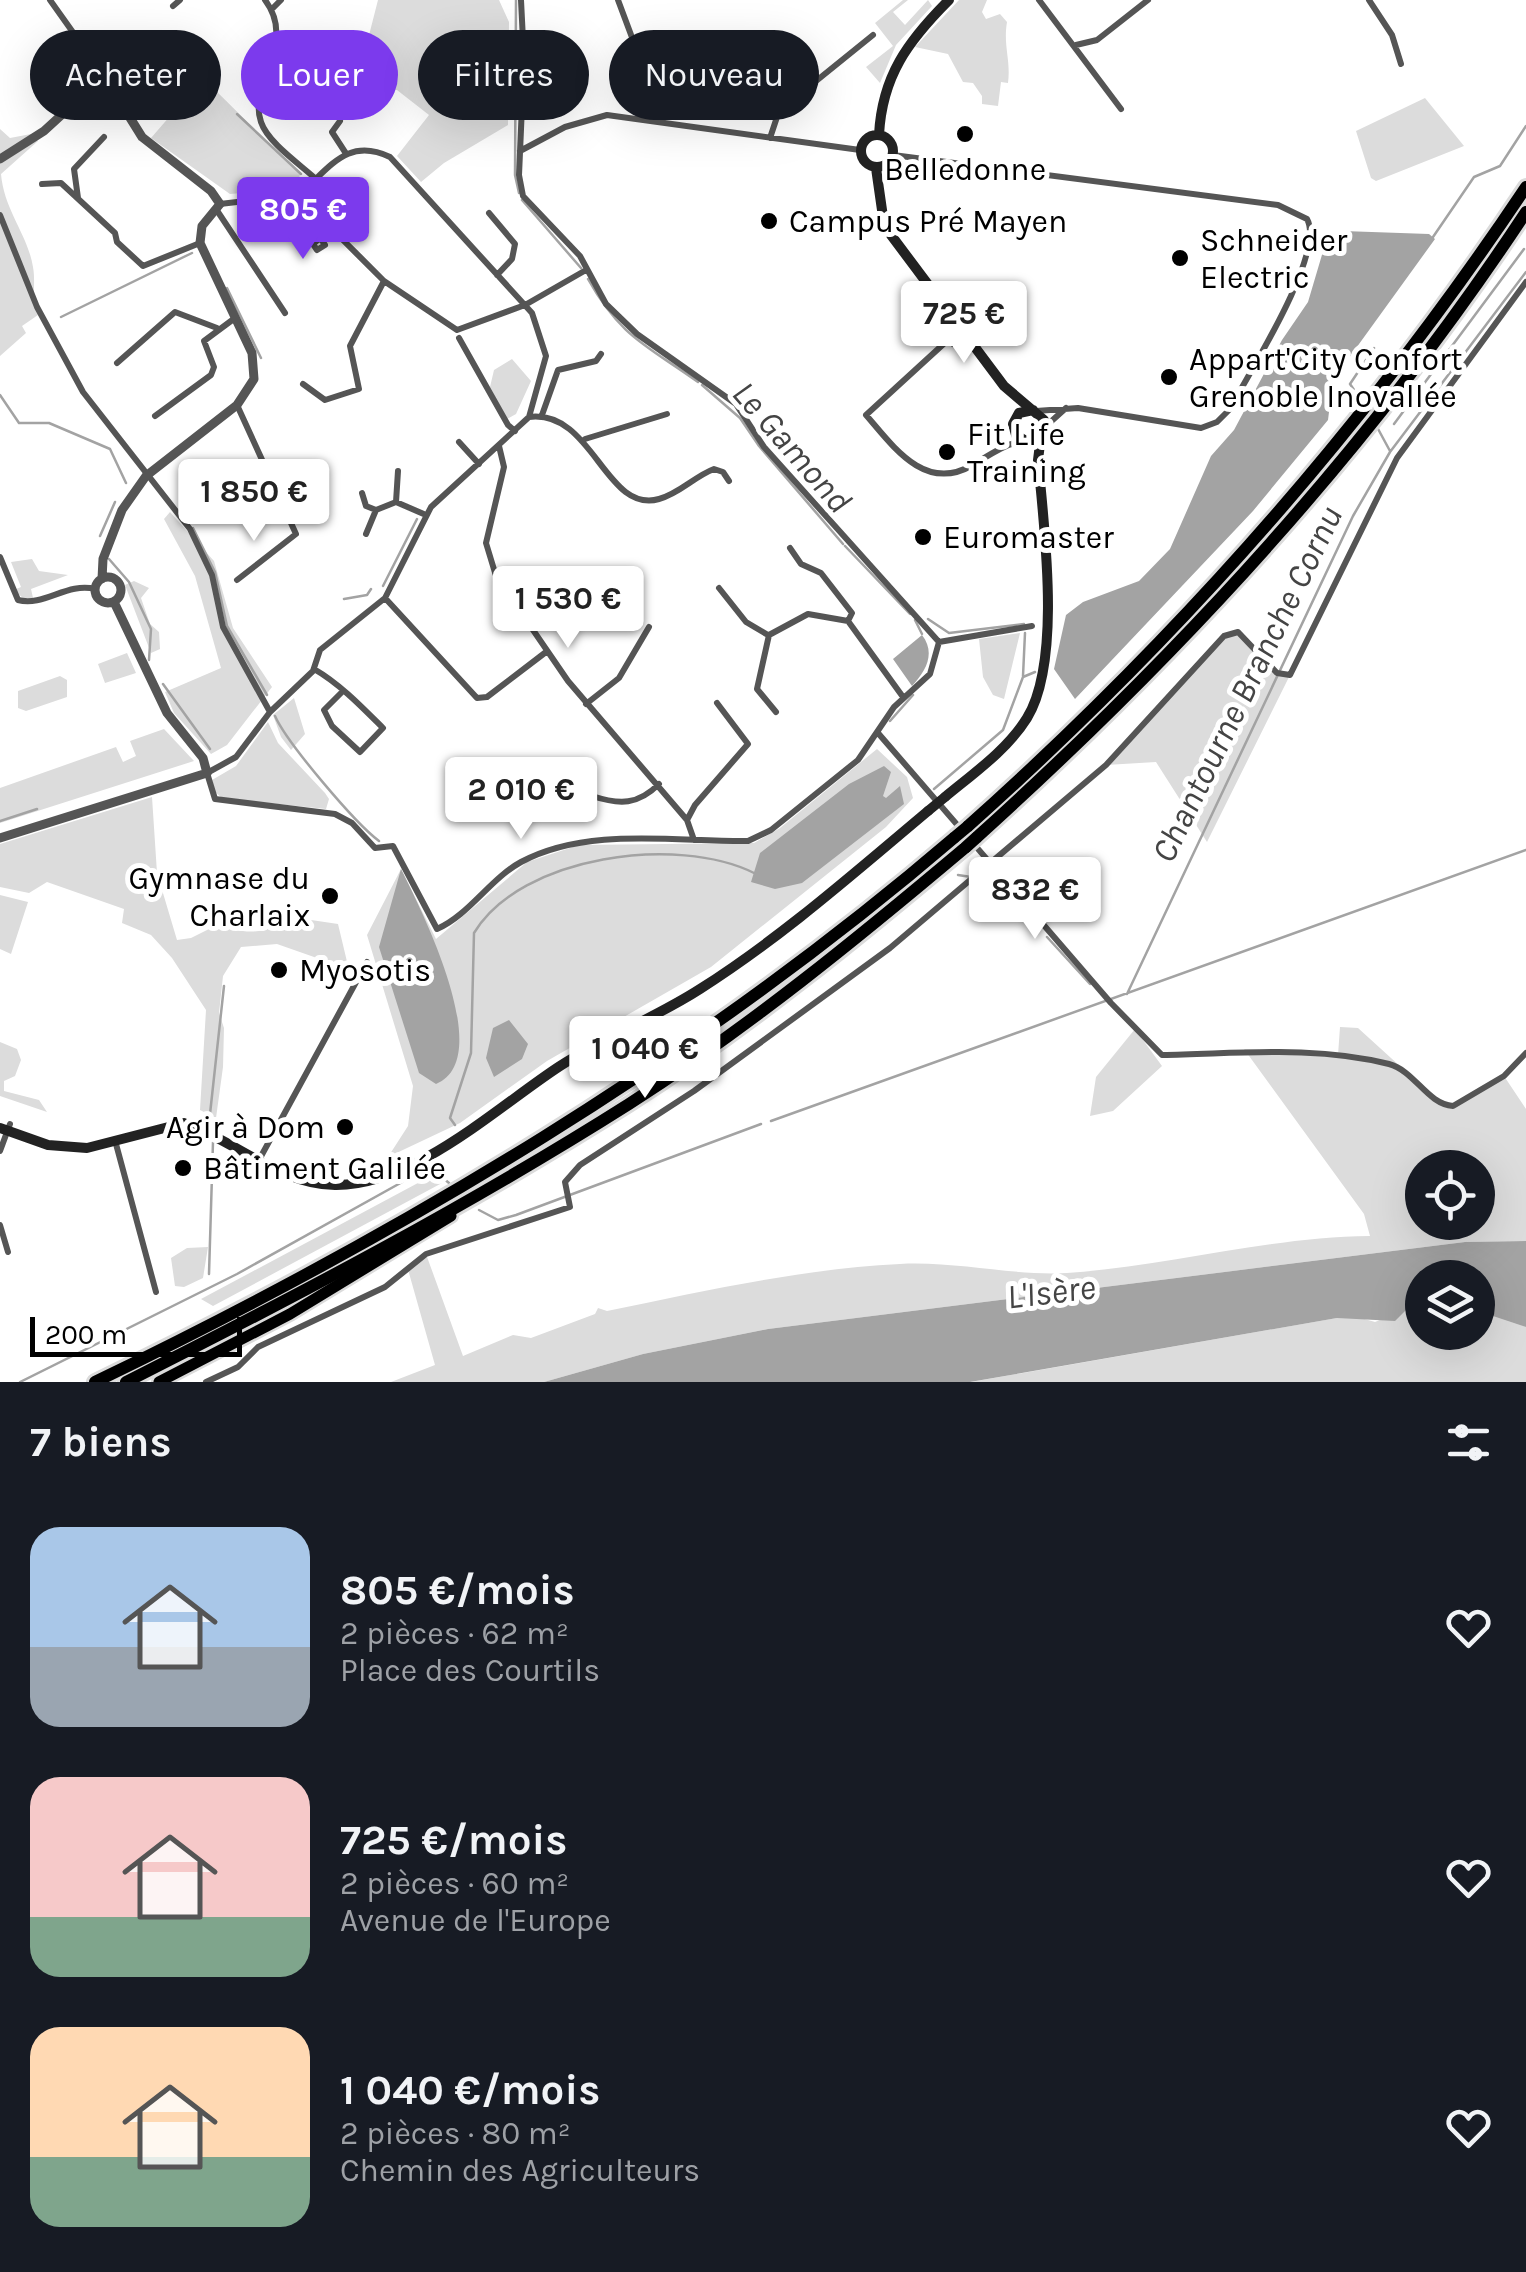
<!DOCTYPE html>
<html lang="fr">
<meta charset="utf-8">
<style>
:root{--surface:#171b24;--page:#242831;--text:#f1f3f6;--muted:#9ea1a6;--accent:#7c3aed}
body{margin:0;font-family:Karla,sans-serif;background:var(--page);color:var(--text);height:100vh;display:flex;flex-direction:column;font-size:38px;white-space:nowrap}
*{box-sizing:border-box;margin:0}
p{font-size:32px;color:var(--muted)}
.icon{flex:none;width:55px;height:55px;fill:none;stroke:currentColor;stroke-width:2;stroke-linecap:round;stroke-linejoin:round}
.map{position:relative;height:1382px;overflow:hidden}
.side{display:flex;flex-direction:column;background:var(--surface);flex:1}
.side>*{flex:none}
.hud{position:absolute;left:30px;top:30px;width:1000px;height:90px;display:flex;gap:20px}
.controls{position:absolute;left:1405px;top:1150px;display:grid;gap:20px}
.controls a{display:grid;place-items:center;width:90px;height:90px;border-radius:50%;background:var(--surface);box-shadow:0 10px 40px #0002;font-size:50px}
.scale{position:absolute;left:30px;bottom:25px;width:212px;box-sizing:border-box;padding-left:10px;border:5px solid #000;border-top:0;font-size:28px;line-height:35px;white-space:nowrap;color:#000;-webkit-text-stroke:8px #fff;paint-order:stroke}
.price{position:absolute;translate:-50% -85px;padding:0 22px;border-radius:10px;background:#fff;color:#222;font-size:32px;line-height:65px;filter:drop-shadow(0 2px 5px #0008)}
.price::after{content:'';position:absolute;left:50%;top:60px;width:30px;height:22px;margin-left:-15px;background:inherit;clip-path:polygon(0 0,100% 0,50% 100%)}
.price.current{background:var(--accent);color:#fff}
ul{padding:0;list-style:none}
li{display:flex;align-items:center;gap:30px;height:250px;padding:0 30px}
li span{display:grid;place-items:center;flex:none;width:280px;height:200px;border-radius:30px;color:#555}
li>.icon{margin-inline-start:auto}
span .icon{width:120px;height:120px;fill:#fffc;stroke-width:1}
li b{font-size:42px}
h2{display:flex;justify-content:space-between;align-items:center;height:120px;padding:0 30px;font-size:42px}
.tag{padding:0 35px;border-radius:45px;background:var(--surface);box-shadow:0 10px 40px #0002;font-size:35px;line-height:90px}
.tag.current{background:var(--accent);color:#fff}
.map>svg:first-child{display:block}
</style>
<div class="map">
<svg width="1526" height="1382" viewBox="0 0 1526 1382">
<rect width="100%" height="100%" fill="#fff"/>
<path fill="#dcdcdc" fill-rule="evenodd" d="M378 0H499L509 22 508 125 444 163 421 182 397 156 429 115 397 90 354 94Z
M903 0H908L893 12 905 25 928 0 932 6 896 45 880 83 866 67 893 46 875 23Z
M959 0H987L982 12 986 19 1000 14 1007 22C1003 46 1011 60 1008 83L1001 82 998 106 982 104V96L973 83 963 82 948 54 915 47Z
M203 78 300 174 297 188 230 194 151 138Z
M313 82 348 96 341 114 306 100Z
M1425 98 1464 146 1376 181 1371 178 1356 131Z
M0 129 10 138 31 134 38 141 1 174C4 210 28 235 33 267 36 284 31 299 38 315L22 326 26 333 0 356Z
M512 359 531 381 516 414 507 419 490 387 494 370Z
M170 512 214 561 233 628 272 687 227 745 211 754 174 713 165 692 221 668 195 576 164 519Z
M32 559 39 571 68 575 31 589 33 598 24 599 14 590 21 587 11 562Z
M134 581 149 588 141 598 150 624 159 632 160 649 151 653 125 585Z
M1239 632 1272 668 1290 675 1207 842 1156 762 1106 765 1224 636Z
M1020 633 1004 699 993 695 983 677 979 639Z
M127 653 136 673 105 683 98 664Z
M60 676 67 680V697L26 711 18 708V691Z
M294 698 305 734 291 750 281 737 273 715Z
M268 722 278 743 325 793 329 799 326 809 222 798 215 792 212 780 236 766Z
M164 729 194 761 0 823V788L116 747 123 762 136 756 130 741Z
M877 749 907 777 913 798 886 827 711 967 547 1061 460 1123 388 1157 408 1126 413 1086 367 935 401 869 436 939 527 862 579 845 754 843 780 828Z
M152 797 157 873 177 940 191 938 221 923C243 937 271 933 291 917L338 924 349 970 346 978 336 974 334 964 277 944 241 947 223 976 219 1013 224 1028 223 1067 216 1118 200 1110 206 1010 172 958 151 935 122 923 124 909 47 882 29 893 0 887V844Z
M0 895 28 902 11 954 0 949Z
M1340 1027 1358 1028 1435 1098 1453 1106 1504 1076 1526 1109V1241L1465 1242 768 1329 643 1354 544 1382H391L435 1365 407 1266 426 1254 463 1356 513 1335 531 1338 595 1314 598 1308 607 1311C704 1291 801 1269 900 1264 956 1261 1012 1276 1067 1273 1169 1266 1268 1237 1370 1236L1364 1214 1244 1049 1338 1055ZM1422 1168H1478V1222H1422Z
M1135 1029 1162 1066 1113 1111 1090 1116 1096 1077Z
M0 1042 17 1049 21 1060 15 1076 4 1081V1091L39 1100 47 1112 0 1096Z
M431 1176 442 1183 213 1306 201 1299Z
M208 1247 203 1278 184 1287 175 1286 171 1258 187 1248Z
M1422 1303V1332H1478V1311L1509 1318 1526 1327V1382H971L1337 1318 1354 1316 1375 1322Z"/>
<path fill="#a3a3a3" d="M1343 231 1429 234 1435 239 1333 380 1328 420 1253 511 1075 699 1054 669 1066 615 1083 602 1139 581 1170 549 1211 456 1234 430 1282 340 1308 302 1324 248Z
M922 635C936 653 926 671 912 686L893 659Z
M884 766 891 772 883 796 886 798 900 786 904 804 802 883 775 889 751 882 760 853 849 784Z
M401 869C419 905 498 1059 436 1084L419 1073 379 947Z
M509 1020 528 1044 522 1059 494 1077 486 1058 493 1028Z
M1526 1241V1327L1478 1311V1278H1422V1303L1409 1307 1395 1321 1337 1318 970 1382H544L643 1354 768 1329 1465 1242Z"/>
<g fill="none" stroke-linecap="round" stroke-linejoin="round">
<path stroke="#a3a3a3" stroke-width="2.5" d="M516 0 515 175 519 193
M237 114 301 174
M307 195 312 189
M522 200 581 268
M1433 237 1474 177 1500 166 1526 126
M588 279C621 338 648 346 698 382
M227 288 261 358
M61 317 192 253
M702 385 740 418 759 446 843 544
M0 395 19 423H49L110 449 126 483
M1363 403 1350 384 1374 348
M1394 424 1524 249
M1377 427 1390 451
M193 528 215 572 227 626 267 695
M100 536 115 502
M845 546 910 614
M109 559 129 582 151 629 149 660
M383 586 417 519
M344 599 367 595 371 589
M928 619 949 633 1024 624
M915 620 922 634
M1023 676 1025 633
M163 684 210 749
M275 716C287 743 355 823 379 841
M890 721 913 695
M934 789 1003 730 1023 677 1035 672
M0 821 37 809
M958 875 971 877
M981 879 997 882 1040 929
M1047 937 1090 984
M1127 994 1353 516 1390 452 1526 272
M210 1114 224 986
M771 1121 1526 850
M455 1125 450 1118 471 1053 474 933C521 855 678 835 754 873
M422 1171 432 1169 449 1183
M479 1210 498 1220 516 1215 761 1124
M209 1274 213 1142
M20 1382 237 1274 422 1171"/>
<defs>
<path id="trunk" d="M159 1382 290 1314 451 1216"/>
<path id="motorway" d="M967 827C1180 637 1367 425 1526 187
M976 838C1183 651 1372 446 1526 212
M95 1382C403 1233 695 1060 955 837
M126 1382C297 1296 468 1206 629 1104 749 1027 858 938 966 847"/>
</defs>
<use href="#trunk" stroke="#dbdbdb" stroke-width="16"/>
<use href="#motorway" stroke="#dbdbdb" stroke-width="18"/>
<path stroke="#555" stroke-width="6" d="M50 0 104 76
M265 0C298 44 247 79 261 122 268 143 301 165 317 180
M521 0 524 60 519 175 523 196 580 256 606 304 637 334 736 404 764 447 939 642
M618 0 652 91 646 120
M1039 0 1121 109
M1369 0 1392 35 1401 64
M173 6 180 0
M272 9 281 0
M1076 45 1097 40 1148 0
M340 121 332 132 345 152
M770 138 779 111 873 35
M520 151 565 127 607 115 860 150
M893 155 1278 205 1307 219C1326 253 1248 375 1229 410L1217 422 1201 428 1078 408 1036 411
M42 184 61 183 115 233 117 242 143 266 200 243
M298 195C329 170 346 136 390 157L532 313 546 356 529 417 431 507 385 598 320 650 313 671 270 712 236 757 207 773 215 799 335 814 352 823 375 848 393 846 437 929C469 915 490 879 521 862 588 826 676 842 748 841L771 830 858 760 894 707 930 674 939 642
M298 195 384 281 457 330 525 305 586 270
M78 198 74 169 104 137
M220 204 298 195
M216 209 285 313
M489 213 515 244 512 259 497 275
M0 215 37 307 83 392 190 529 212 575 223 627 270 712
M321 239 325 245 317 250 313 244 330 230
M459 338 508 425 515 431
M953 344 949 339 866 415C893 446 924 492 971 466 988 456 1003 445 1022 441
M117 363 175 312 217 328
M303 384 325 400 359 389 350 346 384 281
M237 405 296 534 237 580
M542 415 558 370 596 361 601 354
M155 416 211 375 214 367 204 341 235 318
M529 417C593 409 605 514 659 499 679 494 695 476 714 469L723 472 729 481
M1046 426 1066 408
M585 439 667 414
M459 442 479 464
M499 446 504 467 486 543 496 576 568 681 687 820 694 840
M362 493 366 506 376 510
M396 502 398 471
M366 534 376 510 396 502 426 515
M790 548 801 564 821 573 852 613 848 621
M0 557 18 600C44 607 67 582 95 589
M719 588 746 622 768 635
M385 598 477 698 487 697 546 652
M939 642 1032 626
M314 669C340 684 362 707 383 728L360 752 332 726 324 710 343 691
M586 704 619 678 649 627
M776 712 757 689 769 635 808 614 848 621 903 697
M878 733 1111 1003 1162 1055C1238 1054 1314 1045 1389 1064 1415 1071 1427 1104 1453 1106L1504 1076 1526 1053
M592 796C620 805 638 805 659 784
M687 820 695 805 748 744 717 703
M116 1144 156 1292
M0 1151 10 1124
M259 1160 367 962
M0 1225 8 1252
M206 1382 238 1367 258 1347 385 1287 426 1254 570 1207 565 1182 580 1165 694 1091 890 948 1106 765 1224 636 1238 632 1277 673 1290 675 1397 458 1526 282"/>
<path stroke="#555" stroke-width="9" d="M0 159 44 131 104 76 142 137 211 191 220 204 202 226 200 243 252 353 254 379 237 405 146 476 122 510 103 559 102 579
M95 590a13 13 0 1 1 26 0a13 13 0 1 1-26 0Z
M0 838 207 773 203 758 167 713 114 602"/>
<path stroke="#222" stroke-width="10" d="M861 151a16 16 0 1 1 32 0a16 16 0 1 1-32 0Z
M879 135C882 76 908 41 949 0
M876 168 883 217 891 235 1004 386 1044 420 1041 436 1026 441 1016 435 1013 424 1019 413 1033 410
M945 797C974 773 1007 750 1027 718 1062 661 1044 527 1038 460L1041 436
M181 1123C235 1139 277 1184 335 1185 414 1186 497 1107 560 1066 605 1037 655 1018 700 989 782 937 854 873 928 811
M0 1128 48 1145 87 1148 184 1123"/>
<use href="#trunk" stroke="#000" stroke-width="11"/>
<use href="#motorway" stroke="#000" stroke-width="12"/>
<defs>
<path id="motorway-bridge" d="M955 837 967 827
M966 847 976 838"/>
</defs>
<use href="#motorway-bridge" stroke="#dbdbdb" stroke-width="18" stroke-linecap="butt"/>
<path stroke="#222" stroke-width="10" d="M928 811 945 797"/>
<use href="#motorway-bridge" stroke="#000" stroke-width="12"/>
</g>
<g fill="#000" stroke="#fff" stroke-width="4">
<circle cx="965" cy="134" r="10"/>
<circle cx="769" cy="221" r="10"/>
<circle cx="1180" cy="258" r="10"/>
<circle cx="1169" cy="377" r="10"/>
<circle cx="947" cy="452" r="10"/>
<circle cx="923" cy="537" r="10"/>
<circle cx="330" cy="896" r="10"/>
<circle cx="279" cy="970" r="10"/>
<circle cx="345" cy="1127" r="10"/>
<circle cx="183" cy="1168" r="10"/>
</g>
<g text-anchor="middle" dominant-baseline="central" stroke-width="10" stroke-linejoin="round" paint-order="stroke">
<g font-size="32" fill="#000" stroke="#fff" text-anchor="start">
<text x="965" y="169" text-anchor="middle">Belledonne</text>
<text x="789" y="221">Campus Pré Mayen</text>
<text x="1200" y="240">Schneider<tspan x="1200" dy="37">Electric</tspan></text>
<text x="1189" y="359">Appart'City Confort<tspan x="1189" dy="37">Grenoble Inovallée</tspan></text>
<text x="967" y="434">Fit Life<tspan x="967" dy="37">Training</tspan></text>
<text x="943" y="537">Euromaster</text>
<text x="310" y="878" text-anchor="end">Gymnase du<tspan x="310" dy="37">Charlaix</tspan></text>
<text x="299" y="970">Myosotis</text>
<text x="325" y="1127" text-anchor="end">Agir à Dom</text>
<text x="203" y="1168">Bâtiment Galilée</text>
</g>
<g font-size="35" font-style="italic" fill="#444" stroke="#fff">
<text transform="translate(792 447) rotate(49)">Le Gamond</text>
<text transform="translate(1247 684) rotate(-64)">Chantourne Branche Cornu</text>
<text transform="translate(1051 1292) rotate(-7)">L'Isère</text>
</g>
</g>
</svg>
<div class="controls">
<a><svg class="icon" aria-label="locate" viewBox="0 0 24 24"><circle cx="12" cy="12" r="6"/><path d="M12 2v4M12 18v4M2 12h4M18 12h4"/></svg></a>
<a><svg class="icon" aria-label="layers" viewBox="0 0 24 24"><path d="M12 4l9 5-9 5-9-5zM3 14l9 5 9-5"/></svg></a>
</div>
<div class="scale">200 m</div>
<b class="price current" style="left:303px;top:262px">805 €</b>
<b class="price" style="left:964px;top:366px">725 €</b>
<b class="price" style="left:254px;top:544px">1 850 €</b>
<b class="price" style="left:568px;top:651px">1 530 €</b>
<b class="price" style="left:521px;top:842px">2 010 €</b>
<b class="price" style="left:1035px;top:942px">832 €</b>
<b class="price" style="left:645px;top:1101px">1 040 €</b>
<div class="hud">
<a class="tag">Acheter</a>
<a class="tag current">Louer</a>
<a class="tag">Filtres</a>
<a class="tag">Nouveau</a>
</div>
</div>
<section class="side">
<h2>7 biens<svg class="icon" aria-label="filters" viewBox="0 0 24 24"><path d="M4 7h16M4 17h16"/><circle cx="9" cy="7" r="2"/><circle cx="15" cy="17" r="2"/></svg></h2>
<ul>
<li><span style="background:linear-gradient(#a9c7e8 60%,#9aa5b1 0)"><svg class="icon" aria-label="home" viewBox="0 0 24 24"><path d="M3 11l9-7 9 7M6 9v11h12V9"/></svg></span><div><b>805 €/mois</b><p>2 pièces · 62 m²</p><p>Place des Courtils</p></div><svg class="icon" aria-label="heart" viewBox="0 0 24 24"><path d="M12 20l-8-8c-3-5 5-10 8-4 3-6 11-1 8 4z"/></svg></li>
<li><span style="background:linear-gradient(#f6c9c9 70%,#7fa58c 0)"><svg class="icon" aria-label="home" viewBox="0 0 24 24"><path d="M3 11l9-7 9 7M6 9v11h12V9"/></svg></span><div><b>725 €/mois</b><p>2 pièces · 60 m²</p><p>Avenue de l'Europe</p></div><svg class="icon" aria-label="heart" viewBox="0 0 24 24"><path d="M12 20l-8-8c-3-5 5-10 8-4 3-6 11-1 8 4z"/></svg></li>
<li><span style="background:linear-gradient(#ffd9b3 65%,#7fa58c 0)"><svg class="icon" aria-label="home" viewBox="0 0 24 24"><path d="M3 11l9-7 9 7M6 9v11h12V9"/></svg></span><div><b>1 040 €/mois</b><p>2 pièces · 80 m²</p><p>Chemin des Agriculteurs</p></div><svg class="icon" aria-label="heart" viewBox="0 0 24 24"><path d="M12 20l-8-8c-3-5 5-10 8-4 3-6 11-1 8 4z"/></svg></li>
</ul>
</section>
